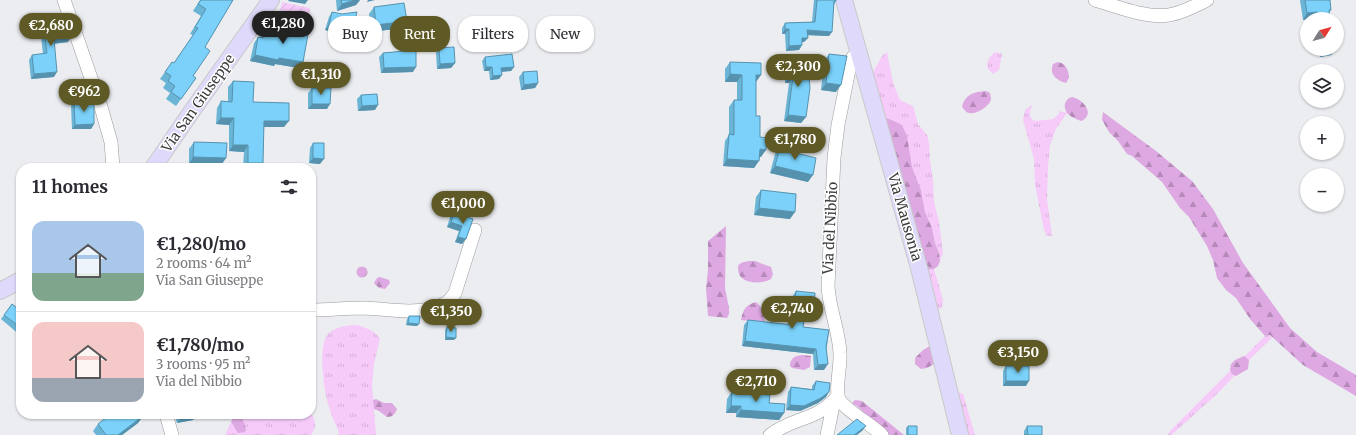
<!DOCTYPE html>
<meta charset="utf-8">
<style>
:root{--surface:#fff;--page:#f2f2f3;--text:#2b2b33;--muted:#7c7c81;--line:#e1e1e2;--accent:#5e5925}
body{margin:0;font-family:Merriweather,serif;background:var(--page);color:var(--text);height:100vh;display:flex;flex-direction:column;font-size:15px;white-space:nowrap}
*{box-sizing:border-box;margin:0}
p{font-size:13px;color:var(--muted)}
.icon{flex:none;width:22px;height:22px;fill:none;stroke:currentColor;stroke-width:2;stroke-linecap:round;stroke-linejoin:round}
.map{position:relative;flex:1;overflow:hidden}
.panel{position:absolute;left:16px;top:163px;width:300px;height:256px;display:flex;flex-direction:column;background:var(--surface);border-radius:16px;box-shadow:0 1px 3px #0004}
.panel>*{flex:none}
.banner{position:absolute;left:328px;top:16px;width:380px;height:36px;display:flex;gap:8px}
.needle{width:26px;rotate:53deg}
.tools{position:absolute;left:1300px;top:12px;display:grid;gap:8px}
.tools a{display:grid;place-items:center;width:44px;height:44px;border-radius:50%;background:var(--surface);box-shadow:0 1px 3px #0004;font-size:20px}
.price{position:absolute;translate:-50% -34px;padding:0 9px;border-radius:14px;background:var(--accent);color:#fff;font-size:13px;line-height:26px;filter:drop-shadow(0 1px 2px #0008)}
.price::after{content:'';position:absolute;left:50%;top:24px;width:12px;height:9px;margin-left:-6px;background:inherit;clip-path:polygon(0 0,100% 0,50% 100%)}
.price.active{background:#222;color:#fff}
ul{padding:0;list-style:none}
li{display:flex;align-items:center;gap:12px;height:100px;padding:0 16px}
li+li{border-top:1px solid var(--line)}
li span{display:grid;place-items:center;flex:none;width:112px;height:80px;border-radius:12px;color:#555}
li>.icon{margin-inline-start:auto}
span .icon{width:48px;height:48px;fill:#fffc;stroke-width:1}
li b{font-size:17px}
h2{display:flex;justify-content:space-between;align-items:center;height:48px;padding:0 16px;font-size:17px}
.chip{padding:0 14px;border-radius:16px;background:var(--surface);box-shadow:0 1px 3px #0004;font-size:14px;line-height:36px}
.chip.active{background:var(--accent);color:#fff}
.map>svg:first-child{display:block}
</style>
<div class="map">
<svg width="1356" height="435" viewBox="0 0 1356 435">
<defs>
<pattern id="grass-tufts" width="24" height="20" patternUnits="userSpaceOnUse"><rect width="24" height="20" fill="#f6cbfa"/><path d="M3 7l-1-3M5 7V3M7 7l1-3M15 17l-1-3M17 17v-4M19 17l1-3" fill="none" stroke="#d4afd7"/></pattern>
<pattern id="forest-firs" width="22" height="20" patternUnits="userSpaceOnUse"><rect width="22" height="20" fill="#dea8e3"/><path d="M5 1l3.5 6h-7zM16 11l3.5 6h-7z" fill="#b58ab9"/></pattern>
<pattern id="garden-furrows" width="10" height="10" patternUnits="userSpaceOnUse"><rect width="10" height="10" fill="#f6cbfa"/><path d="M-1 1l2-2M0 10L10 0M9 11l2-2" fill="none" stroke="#d4afd7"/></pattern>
</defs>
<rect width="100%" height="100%" fill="#ebedf0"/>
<path fill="url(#grass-tufts)" d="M887 52 893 83 900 100 913 106 918 124 927 135 929 143 930 161 933 180 934 202 939 222 943 253 940 261 939 253 935 243 932 228 925 212 921 190 912 167 909 154 894 121 884 117 872 74 882 56Z
M996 52 1002 54 999 70 993 74 988 69C986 62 989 56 996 52Z
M1033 104C1030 110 1027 117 1035 121L1053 119 1059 114V111L1067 113 1056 129 1050 145 1048 168 1047 199 1052 236H1047L1044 230 1035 185 1034 159 1023 120 1025 110Z
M934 269 943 300 942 307 936 311 925 270Z
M357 325C366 328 375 330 380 339L374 364 372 385 376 435H338L339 433C336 424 331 416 329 407 324 392 317 346 328 334 335 327 347 325 357 325Z
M1270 335 1272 338 1249 360 1218 393 1176 431 1171 435H1168L1170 431 1265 336Z
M311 367 312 383 315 396V401L311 406Z
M958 392 963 394 975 435H968Z
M311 413C316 422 317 426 311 435H225L231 422 233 426 245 432 246 429 241 414H311Z"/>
<path fill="url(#forest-firs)" d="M1058 62C1066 63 1069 71 1069 78L1066 83C1056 80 1049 74 1053 64Z
M986 91 990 93C990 95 991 97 991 99 990 106 976 115 969 113 966 113 964 109 962 107 965 94 974 92 986 91Z
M1072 97C1083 99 1096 114 1081 121 1077 119 1073 118 1069 115 1062 109 1064 99 1072 97Z
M1103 112 1156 151 1192 181 1213 209 1243 263 1290 328 1317 352 1356 375V396L1303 365 1270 335 1265 336 1250 319 1236 298 1226 290 1217 278 1213 260 1207 246 1189 217 1180 208 1162 182 1132 156 1127 154 1118 141 1109 132 1102 120Z
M884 117 894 121 902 125 907 136 912 167 921 190 925 212 932 228 935 243 939 253 940 261 938 266 934 269 925 270Z
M726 226 725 288 729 308V314L727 318 708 316 706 288 708 270V241Z
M755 261 771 267 773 274 771 279C763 284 746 284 740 276 738 273 738 269 738 266 741 261 749 261 755 261Z
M356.5 272a5.5 5.5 0 1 1 11 0a5.5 5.5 0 1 1-11 0Z
M380 277 389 280 390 283 385 289 379 288 374 283 377 278Z
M756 302C763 308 764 314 765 323L741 320C743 310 745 305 756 302Z
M930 346 934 364 927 368 921 369 915 364V358L923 350Z
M802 355 811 356 810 367 804 370 792 368 790 366C790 358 795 356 802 355Z
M1244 356 1249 360 1248 369 1236 376 1232 374 1230 370 1231 364 1235 360Z
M376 399 384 403H392L397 409C395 414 393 417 387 417L379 411 374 409 373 400Z
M855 400 862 401 904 435H889L858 407 852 403Z
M235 414H241L246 429 245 432 238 433 231 422Z"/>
<path fill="url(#garden-furrows)" d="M282 2 310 8 308 26 279 18Z"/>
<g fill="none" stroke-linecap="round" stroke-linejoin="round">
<defs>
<path id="minor" d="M64 0 101 107 111 142 113 168
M1095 0C1118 7 1145 18 1169 15 1182 13 1195 6 1207 0
M859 54 853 57 850 65 838 125 834 158 828 286C829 309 839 330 840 353 841 365 835 389 839 399 845 410 872 425 882 435
M311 310C329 310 346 308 364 308 389 309 420 316 444 304 449 302 452 297 455 293L475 230
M166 414 172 435
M770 435C793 417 817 421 838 396
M827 435 834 401"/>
<path id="major" d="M844 0 919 268 960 435
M153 168 194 108 271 0
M0 291 21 280"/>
</defs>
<use href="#minor" stroke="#9a9b9e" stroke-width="14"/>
<use href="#major" stroke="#c8c9c9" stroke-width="18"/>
<use href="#minor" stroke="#fff" stroke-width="13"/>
<use href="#major" stroke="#dfdafb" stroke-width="16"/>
</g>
<path fill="#6ab4d6" d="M200 0H233L205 47 193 76 196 78 176 106 166 99 170 93 163 88 166 83 160 79 172 62 174 63 193 35 190 34 201 16 193 11Z
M336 0H360L356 5 337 11Z
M814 0H836V1L834 5 829 36 808 35V38L804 42H802V45L799 50 786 51 785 34H782V28L785 23 812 22Z
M1300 0H1330L1331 10 1329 13 1330 19H1313L1312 18 1303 20Z
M374 7 402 28 371 32 369 14Z
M332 12 352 31 349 36 325 30 329 17Z
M43 23 68 42 54 44V77L31 79 29 60 32 55 43 54 40 28Z
M296 27 303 62 299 68 275 64 274 66 250 61 254 43 258 37H260L265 30 291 35 292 33Z
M439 48 455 63 451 68 437 69 436 53Z
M405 49 413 72 381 73 379 57 383 53 403 51Z
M1318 49H1335L1331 55 1320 57Z
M829 54 836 92 821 90 824 61Z
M485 57 514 67 511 71 502 72 499 79 490 80 489 71H484L482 61Z
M781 60 799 67 806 117 801 123 784 121 789 83H785V75H777V66Z
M730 62 756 81V116L760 137 761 157H760L754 168 723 166 725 141 729 135V107L734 100H737V82H725V69Z
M523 72 538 83 535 88 521 90 519 77Z
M233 81 253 102 284 127H264L260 168H243L244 152 229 151V125L216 124 217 108 221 101 228 102V87Z
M312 88 327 109H308V93Z
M361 95 375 110 358 111 357 99Z
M74 101 94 124 91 129H72L71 106Z
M194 142 226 158 221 165 189 164V149Z
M313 143 320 164 309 163 310 148Z
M780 147 796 153 808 182 770 173 775 154Z
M761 190 790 219 754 215 756 197Z
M454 213 473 219 462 244 455 242 459 231 447 227 450 217Z
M796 291 810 316H805L803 327 829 330 824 370H814L813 354 742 346 744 325 748 320 790 325 792 297Z
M21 311V336L1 319 4 315Z
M409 316 417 326 406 325 407 319Z
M447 327 454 340H445V330Z
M1006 366 1026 386H1003V371Z
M816 381 826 397 818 403 800 411 786 410 788 392 791 387 812 389V386Z
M732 391 769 403 784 413 779 420 736 417V413H726L727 399Z
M174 414H197L193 420 177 423Z
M143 416 138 423 122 435H96L93 431 98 424Z
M908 426 917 435H906V428Z
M1027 426 1042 435H1024V431Z"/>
<path fill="#5692ae" d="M289 0H308L305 4 288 1Z
M355 0H360L356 5 337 11 342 4Z
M368 0H375L367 2Z
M1317 12 1312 18 1303 20 1307 13Z
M407 21 402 28 371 32 376 25Z
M329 25 352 31 349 36 325 30Z
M785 29H789L785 34H782Z
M807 30 832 32 829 36 804 35Z
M71 37 68 42 50 44 54 39Z
M802 38H808L804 42H799Z
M802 45 799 50 786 51 789 46Z
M1333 49H1335L1331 55 1320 57 1324 51Z
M255 55 279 58 303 62 299 68 275 64 274 66 250 61Z
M455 63 451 68 437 69 440 64Z
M416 67 413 72 381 73 384 68Z
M486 67H492L489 71H484Z
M514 67 511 71 498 72 501 68Z
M781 69H789L785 75H777Z
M57 72 54 77 31 79 34 74Z
M730 74 742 75 737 82H725Z
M502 75 499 79 490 80 493 76Z
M756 75H761L756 82Z
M790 77H793L789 83H785Z
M538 83 535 88 521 90 524 85Z
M826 83 841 85 836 92 821 90Z
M312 104H330L327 109H308Z
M378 105 375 110 358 111 362 106Z
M788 115 806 117 801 123 784 121Z
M221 118H234L229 125 216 124Z
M264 121H289L284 127H259Z
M94 124 91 129H72L75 125Z
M233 145H248L244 152 229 151Z
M760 149 766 150 761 157 755 156Z
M193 157 226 158 221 165 189 164Z
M313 158 324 159 320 164 309 163Z
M727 159 759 161 754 168 723 166Z
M248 163H263L260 168H244Z
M775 166 813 175 808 182 770 173Z
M759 208 795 212 790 219 754 215Z
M451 222 462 226 459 231 447 227Z
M458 237 466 239 462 244 455 242Z
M806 310 814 311 810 316 802 315Z
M408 323 419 324 417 326 406 325Z
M446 337 456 338 454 340H445Z
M745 341 816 349 813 354 742 346Z
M828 364 824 370H814L818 365Z
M1006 381H1029L1026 386H1003Z
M829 392 826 397 818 403 800 411 786 410 790 405Z
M731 406H741L736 413H726Z
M741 410 784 413 779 420 736 417Z
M194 414H197L193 420 177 423 181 417Z
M143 416 138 423 122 435H118Z
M866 426 862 431 857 435H854Z"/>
<path fill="#7bd1f9" stroke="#5692ae" d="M201 0H233L205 47 210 51 193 76 196 78 181 99 171 92 175 86 168 81 171 76 165 72 172 62 174 63 198 28 195 27 206 9 198 4Z
M341 0H355L342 4Z
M817 0H836V1H834L832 32 807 30 808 38H802V45L789 46V29H785V23L815 22Z
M1305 0H1330L1331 10H1329L1330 19H1318L1317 12 1307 13Z
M404 3 407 21 376 25 374 7Z
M332 12 342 14 357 12 352 31 329 25Z
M68 20 71 37 54 39 57 72 34 74 32 55 47 53 43 23Z
M296 27 309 29 303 62 279 58 278 60 255 55 258 37 263 38 265 30 294 36Z
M454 47 455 63 440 64 439 48Z
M405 49H416V67L384 68 383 53 405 51Z
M1324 49H1333L1324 51Z
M512 54 514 67 501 68 502 75 493 76 492 67H486L485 57Z
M829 54 847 56 841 85 826 83Z
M781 60H799V67H808L810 88 806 117 788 115 793 77H790L789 69H781Z
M730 62 761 63V75H756V116H760V137L767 138 766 150 760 149 759 161 727 159 729 134 734 135V100H742V75L730 74Z
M537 71 538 83 524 85 523 72Z
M233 81 254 82 253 102 289 103V121H264L263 163H248V145H233L234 118H221V101L232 102Z
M312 88H331L330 104H312Z
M377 94 378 105 362 106 361 95Z
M74 101H94V124L75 125Z
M194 142 227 143 226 158 193 157Z
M313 143H324V159L313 158Z
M780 147 796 151V153L816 158 813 175 775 166Z
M761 190 796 194 795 212 759 208Z
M454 213 473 219 466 239 458 237 462 226 451 222Z
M796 291 815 293 814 311 806 310 803 327 829 330 826 347 828 364 818 365 816 349 745 341 748 320 793 325Z
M12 304 21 311V328L4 315Z
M409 316H420L419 324 408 323Z
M447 327 456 328V338L446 337Z
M1006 366H1029V381H1006Z
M816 381 830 383 829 392 821 398 804 406 790 405 791 387 814 390Z
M732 391 770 395 769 403 785 404 784 413 741 410V406H731Z
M111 414H142L143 416 118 435H106L98 424Z
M180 414H194L181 417Z
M857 419 866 426 854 435H837Z
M908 426H917V435H908Z
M1027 426H1042V435H1024H1028Z"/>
<g text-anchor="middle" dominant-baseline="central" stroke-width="3" stroke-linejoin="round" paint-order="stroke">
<g font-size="14" fill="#3c3d3e" stroke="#fff">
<text transform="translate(198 103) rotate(-55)">Via San Giuseppe</text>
<text transform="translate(905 217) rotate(74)">Via Mausonia</text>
<text transform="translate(830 228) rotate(-87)">Via del Nibbio</text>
</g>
</g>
</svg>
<div class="tools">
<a><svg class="needle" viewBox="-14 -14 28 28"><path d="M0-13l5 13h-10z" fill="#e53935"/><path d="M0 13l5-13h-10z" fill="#7c7c81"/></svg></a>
<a><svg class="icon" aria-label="layers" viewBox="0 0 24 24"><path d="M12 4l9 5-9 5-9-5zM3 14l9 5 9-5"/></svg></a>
<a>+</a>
<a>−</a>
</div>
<b class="price active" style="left:283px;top:45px">€1,280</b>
<b class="price" style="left:51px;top:47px">€2,680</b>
<b class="price" style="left:798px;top:88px">€2,300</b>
<b class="price" style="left:321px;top:96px">€1,310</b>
<b class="price" style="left:84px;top:113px">€962</b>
<b class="price" style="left:795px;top:161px">€1,780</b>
<b class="price" style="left:463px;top:225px">€1,000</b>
<b class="price" style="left:792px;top:330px">€2,740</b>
<b class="price" style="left:451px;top:333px">€1,350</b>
<b class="price" style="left:1018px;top:374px">€3,150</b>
<b class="price" style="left:756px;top:403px">€2,710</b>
<div class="banner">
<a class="chip">Buy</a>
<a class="chip active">Rent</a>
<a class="chip">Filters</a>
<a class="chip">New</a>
</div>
<section class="panel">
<h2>11 homes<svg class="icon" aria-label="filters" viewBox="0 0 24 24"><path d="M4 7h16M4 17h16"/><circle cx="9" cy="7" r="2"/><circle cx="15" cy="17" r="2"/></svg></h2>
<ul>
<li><span style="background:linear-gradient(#a9c7e8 65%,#7fa58c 0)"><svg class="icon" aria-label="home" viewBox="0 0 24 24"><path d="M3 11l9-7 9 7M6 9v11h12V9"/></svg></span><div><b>€1,280/mo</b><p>2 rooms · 64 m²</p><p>Via San Giuseppe</p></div></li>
<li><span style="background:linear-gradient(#f6c9c9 70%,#9aa5b1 0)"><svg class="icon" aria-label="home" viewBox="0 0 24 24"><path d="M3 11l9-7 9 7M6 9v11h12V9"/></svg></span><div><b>€1,780/mo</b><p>3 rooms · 95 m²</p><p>Via del Nibbio</p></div></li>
</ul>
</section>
</div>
